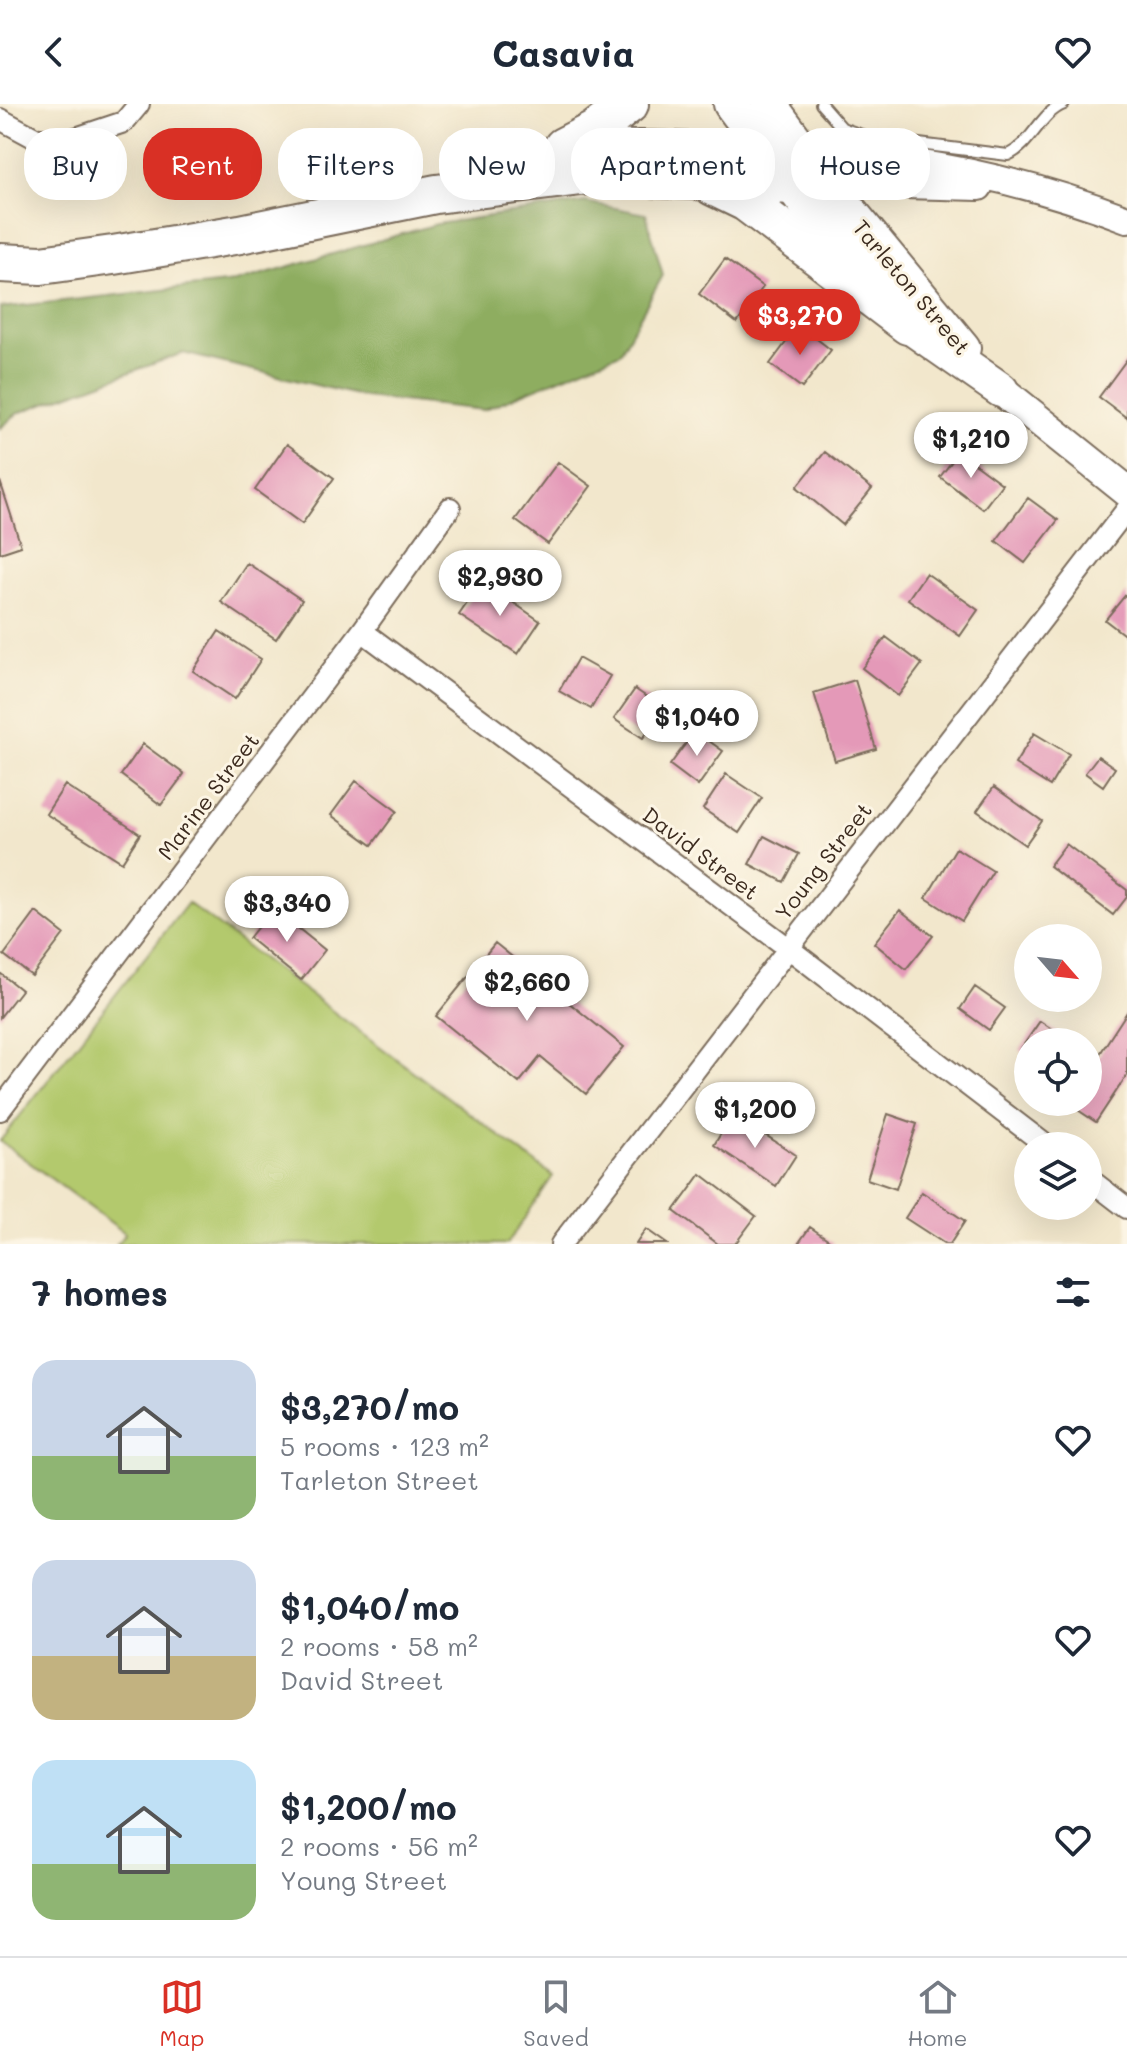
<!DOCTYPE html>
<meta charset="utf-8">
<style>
:root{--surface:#fff;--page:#f6f6f7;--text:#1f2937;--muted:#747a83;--line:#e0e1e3;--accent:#d93025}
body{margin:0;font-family:Mali,sans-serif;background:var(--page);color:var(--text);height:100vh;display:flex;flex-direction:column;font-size:30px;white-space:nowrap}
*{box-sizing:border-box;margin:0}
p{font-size:26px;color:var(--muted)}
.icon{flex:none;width:44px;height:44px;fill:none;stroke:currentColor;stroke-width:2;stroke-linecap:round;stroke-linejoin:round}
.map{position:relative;height:1140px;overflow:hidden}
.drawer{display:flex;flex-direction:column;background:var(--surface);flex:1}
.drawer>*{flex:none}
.top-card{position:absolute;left:24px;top:24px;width:1080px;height:72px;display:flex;gap:16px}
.needle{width:52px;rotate:118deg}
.controls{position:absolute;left:1014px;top:820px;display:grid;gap:16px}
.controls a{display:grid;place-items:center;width:88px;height:88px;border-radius:50%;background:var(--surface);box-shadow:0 8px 32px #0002;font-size:40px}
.price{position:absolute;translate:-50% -68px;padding:0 18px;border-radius:28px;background:#fff;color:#222;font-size:26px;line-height:52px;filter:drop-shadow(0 2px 4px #0008)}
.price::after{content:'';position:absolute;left:50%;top:48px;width:24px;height:18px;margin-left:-12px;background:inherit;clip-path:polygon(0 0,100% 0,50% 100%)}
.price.current{background:var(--accent);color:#fff}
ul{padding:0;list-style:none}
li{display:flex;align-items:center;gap:24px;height:200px;padding:0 32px}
li span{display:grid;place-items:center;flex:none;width:224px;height:160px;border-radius:24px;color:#555}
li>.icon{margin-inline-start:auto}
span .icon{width:96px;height:96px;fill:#fffc;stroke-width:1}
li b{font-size:34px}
h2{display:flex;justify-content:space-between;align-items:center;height:96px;padding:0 32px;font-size:34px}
.pill{padding:0 28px;border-radius:32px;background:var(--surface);box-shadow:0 8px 32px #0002;font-size:28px;line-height:72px}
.pill.current{background:var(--accent);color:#fff}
header{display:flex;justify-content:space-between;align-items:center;height:104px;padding:0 32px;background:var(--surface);font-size:36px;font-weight:700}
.dock{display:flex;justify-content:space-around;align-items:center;height:112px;border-top:2px solid var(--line);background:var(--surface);font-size:22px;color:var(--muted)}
.dock a{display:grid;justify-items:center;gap:4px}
.dock .current{color:var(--accent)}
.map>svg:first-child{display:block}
</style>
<header><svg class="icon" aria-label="back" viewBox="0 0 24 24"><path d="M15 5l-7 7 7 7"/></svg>Casavia<svg class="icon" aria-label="heart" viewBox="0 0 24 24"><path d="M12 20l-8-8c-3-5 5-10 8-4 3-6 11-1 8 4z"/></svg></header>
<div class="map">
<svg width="1127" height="1140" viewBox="0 0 1127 1140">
<rect width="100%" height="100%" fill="#fcf5e5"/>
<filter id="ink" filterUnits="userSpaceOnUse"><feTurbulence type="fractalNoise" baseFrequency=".0125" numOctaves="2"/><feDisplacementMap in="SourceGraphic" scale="16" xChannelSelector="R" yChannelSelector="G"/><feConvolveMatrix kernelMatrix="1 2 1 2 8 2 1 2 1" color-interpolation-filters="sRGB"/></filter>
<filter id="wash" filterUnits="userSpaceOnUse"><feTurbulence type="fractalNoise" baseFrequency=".006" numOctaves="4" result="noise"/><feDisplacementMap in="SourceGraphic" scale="32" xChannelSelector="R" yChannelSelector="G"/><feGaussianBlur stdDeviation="1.8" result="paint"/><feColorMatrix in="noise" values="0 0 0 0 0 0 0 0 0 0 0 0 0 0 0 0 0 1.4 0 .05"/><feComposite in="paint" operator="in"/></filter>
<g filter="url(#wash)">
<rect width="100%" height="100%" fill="#f2e7cc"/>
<path fill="#b3c96d" stroke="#777a46" stroke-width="2" d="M188 799 553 1072 507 1140H117L125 1129 0 1037Z"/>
<path fill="#8ead60" stroke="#646c3f" stroke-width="2" d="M585 98 646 110 663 171 620 249 483 306 365 293 183 249 18 309 0 324V204L235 178 437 120Z"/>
<g id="blocks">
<path fill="#e499b8" d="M725 155 763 183 737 219 699 190Z
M799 221 831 246 802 284 770 260Z
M1127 255V314L1099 293Z
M287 340 334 374 302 420 255 386Z
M825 348 872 385 843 421 797 383Z
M959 348 1002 380 983 405 940 373Z
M558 358 591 382 548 440 515 416Z
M0 377 21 442 0 449Z
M1028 394 1058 416 1025 459 996 437Z
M247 459 302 496 276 535 221 498Z
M926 469 978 506 960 532 908 495Z
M482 477 540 517 518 550 459 511Z
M1127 489V533L1105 516Z
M219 527 261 555 235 595 193 567Z
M886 533 922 560 898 592 862 564Z
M578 554 610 572 591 605 559 587Z
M855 576 876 645 835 657 814 589Z
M635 585 663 604 643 634 614 615Z
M695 627 723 647 698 682 670 661Z
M1034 629 1069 650 1050 682 1015 660Z
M143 640 184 670 161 701 121 671Z
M1098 652 1115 664 1103 682 1085 669Z
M726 670 762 694 739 729 703 705Z
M356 677 397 707 372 741 331 711Z
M65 681 140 730 122 758 46 710Z
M994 683 1042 717 1025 741 977 707Z
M764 732 799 750 784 778 749 760Z
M1066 740 1127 786V793L1113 811 1049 762Z
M956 744 993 767 962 817 926 794Z
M273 804 325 846 301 876 249 834Z
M900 806 933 832 906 865 874 839Z
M36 808 64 830 32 872 4 851Z
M495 839 624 943 586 990 540 953 519 979 436 912Z
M0 869 21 886 0 913Z
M975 883 1005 904 989 926 960 905Z
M1127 908V971L1096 1018 1066 998H1088V968Z
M1040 917 1071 938H1028V951L1020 946Z
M733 1010 796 1051 776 1082 714 1041Z
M888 1010 917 1020 896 1085 867 1075Z
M701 1070 756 1112 735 1140H718L674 1107Z
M922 1088 965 1117 950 1140H945L905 1114Z
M810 1123 835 1140H798Z
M646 1125 667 1140H636Z"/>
</g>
</g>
<g filter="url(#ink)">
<use href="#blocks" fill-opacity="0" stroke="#7b6c5b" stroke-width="2"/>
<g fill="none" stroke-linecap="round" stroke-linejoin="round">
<defs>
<path id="service" d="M821 0 842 24 870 34 1008 51C1032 40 1040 9 1064 0"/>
<path id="minor" d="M0 15 37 35H73L124 18 139 0
M362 527 787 843 1047 1042
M0 1006 362 527 450 404
M1088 1074 1127 1104
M561 1140 1127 405"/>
<path id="tertiary" d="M805 49C916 52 1024 76 1127 115
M827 79 979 83"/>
<path id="secondary" d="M1001 286 1127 387"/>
<path id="trunk" d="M731 0 817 115 908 221 1001 286
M769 0 827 79 963 244"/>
<path id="motorway" d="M563 43 594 27 629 0
M561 52C630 38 697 53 767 48
M713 82 746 98 908 221
M0 159 41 161 113 151 240 130 436 90 589 71 792 81"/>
</defs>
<use href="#service" stroke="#7b6c5b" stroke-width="14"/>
<use href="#minor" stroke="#7b6c5b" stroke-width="24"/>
<use href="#tertiary" stroke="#7b6c5b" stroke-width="30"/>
<use href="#secondary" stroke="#7b6c5b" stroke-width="34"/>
<use href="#trunk" stroke="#7b6c5b" stroke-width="38"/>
<use href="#motorway" stroke="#7b6c5b" stroke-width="42"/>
<use href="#service" stroke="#fff" stroke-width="10"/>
<use href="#minor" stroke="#fff" stroke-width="20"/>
<use href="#tertiary" stroke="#fff" stroke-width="26"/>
<use href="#secondary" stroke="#fff" stroke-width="30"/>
<use href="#trunk" stroke="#fff" stroke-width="34"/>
<use href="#motorway" stroke="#fff" stroke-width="38"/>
</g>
</g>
<g text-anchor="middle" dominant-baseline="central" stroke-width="6" stroke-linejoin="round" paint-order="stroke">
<g font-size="22" fill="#3b2a1e" stroke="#fcf5e5">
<text transform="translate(912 183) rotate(50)">Tarleton Street</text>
<text transform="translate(208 692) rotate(-53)">Marine Street</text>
<text transform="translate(701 749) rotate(37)">David Street</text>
<text transform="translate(823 757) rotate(-52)">Young Street</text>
</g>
</g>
</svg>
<div class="controls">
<a><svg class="needle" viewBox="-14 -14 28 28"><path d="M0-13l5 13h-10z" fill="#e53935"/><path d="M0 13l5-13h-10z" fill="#747a83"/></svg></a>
<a><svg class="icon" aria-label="locate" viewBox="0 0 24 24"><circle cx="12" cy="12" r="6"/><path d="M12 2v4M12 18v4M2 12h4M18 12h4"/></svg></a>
<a><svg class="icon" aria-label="layers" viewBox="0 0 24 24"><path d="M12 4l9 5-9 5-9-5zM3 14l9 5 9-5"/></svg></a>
</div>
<b class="price current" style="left:800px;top:253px">$3,270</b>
<b class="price" style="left:971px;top:376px">$1,210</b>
<b class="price" style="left:500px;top:514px">$2,930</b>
<b class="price" style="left:697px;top:654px">$1,040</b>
<b class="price" style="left:287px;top:840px">$3,340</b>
<b class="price" style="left:527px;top:919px">$2,660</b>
<b class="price" style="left:755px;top:1046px">$1,200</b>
<div class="top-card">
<a class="pill">Buy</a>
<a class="pill current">Rent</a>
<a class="pill">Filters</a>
<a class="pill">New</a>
<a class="pill">Apartment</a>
<a class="pill">House</a>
</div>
</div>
<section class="drawer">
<h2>7 homes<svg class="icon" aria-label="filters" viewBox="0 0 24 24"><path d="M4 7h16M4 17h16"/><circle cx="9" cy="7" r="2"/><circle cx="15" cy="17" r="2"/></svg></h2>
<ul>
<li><span style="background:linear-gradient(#c9d6e8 60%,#8fb573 0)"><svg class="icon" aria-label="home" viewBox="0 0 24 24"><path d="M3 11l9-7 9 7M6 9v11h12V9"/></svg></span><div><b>$3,270/mo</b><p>5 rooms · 123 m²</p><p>Tarleton Street</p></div><svg class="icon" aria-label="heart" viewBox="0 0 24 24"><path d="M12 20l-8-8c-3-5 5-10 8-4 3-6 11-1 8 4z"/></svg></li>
<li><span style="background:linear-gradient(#c9d6e8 60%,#c2b280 0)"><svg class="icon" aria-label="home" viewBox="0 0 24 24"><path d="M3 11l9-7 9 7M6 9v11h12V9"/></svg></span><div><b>$1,040/mo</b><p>2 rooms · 58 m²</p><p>David Street</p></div><svg class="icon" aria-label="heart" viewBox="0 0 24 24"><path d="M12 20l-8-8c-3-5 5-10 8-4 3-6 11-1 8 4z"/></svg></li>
<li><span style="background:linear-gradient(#bfe0f5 65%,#8fb573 0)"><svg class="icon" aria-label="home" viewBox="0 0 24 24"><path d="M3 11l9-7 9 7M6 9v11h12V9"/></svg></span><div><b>$1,200/mo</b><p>2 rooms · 56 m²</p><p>Young Street</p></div><svg class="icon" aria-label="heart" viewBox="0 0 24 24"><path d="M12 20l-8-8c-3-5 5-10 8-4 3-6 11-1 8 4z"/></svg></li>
</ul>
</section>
<nav class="dock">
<a class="current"><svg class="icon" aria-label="map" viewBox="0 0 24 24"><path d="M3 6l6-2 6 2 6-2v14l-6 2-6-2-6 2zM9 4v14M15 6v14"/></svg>Map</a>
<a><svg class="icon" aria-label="saved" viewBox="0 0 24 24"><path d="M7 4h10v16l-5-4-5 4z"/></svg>Saved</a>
<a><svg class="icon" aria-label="home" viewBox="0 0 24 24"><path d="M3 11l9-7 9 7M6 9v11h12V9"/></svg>Home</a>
</nav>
